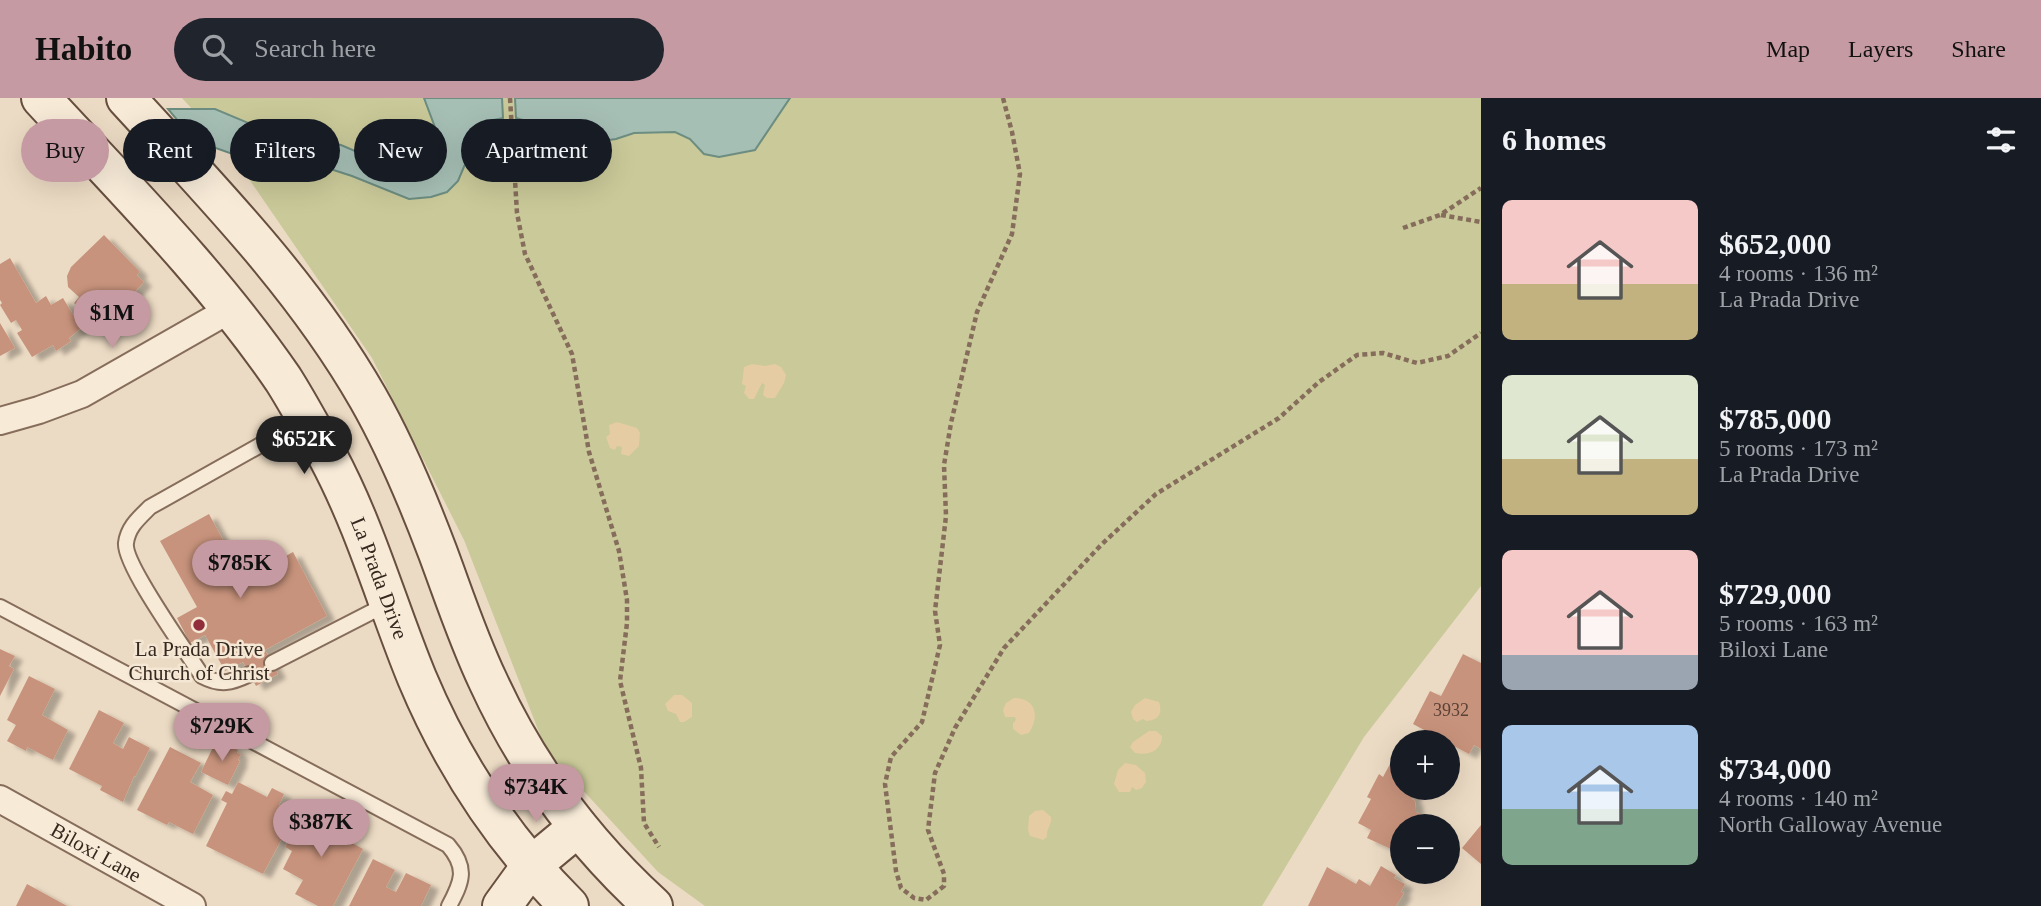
<!DOCTYPE html>
<meta charset="utf-8">
<style>
:root{--surface:#171b24;--page:#20242c;--text:#f1f3f6;--muted:#9ea1a6;--accent:#c69aa2}
body{margin:0;font-family:"Times New Roman",serif;background:var(--page);color:var(--text);height:100vh;display:flex;flex-direction:column;font-size:26px;white-space:nowrap}
*{box-sizing:border-box;margin:0}
p{font-size:23px;color:var(--muted)}
.icon{flex:none;width:38px;height:38px;fill:none;stroke:currentColor;stroke-width:2;stroke-linecap:round;stroke-linejoin:round}
.map{position:relative;flex:1;overflow:hidden}
.drawer{display:flex;flex-direction:column;background:var(--surface);width:560px}
.drawer>*{flex:none}
.guide{position:absolute;left:21px;top:21px;width:665px;height:63px;display:flex;gap:14px}
.tools{position:absolute;left:1390px;top:632px;display:grid;gap:14px}
.tools a{display:grid;place-items:center;width:70px;height:70px;border-radius:50%;background:var(--surface);box-shadow:0 7px 28px #0002;font-size:35px}
.price{position:absolute;translate:-50% -60px;padding:0 16px;border-radius:24px;background:var(--accent);color:#111;font-size:23px;line-height:46px;filter:drop-shadow(0 2px 4px #0008)}
.price::after{content:'';position:absolute;left:50%;top:42px;width:21px;height:16px;margin-left:-10px;background:inherit;clip-path:polygon(0 0,100% 0,50% 100%)}
.price.selected{background:#222;color:#fff}
ul{padding:0;list-style:none}
li{display:flex;align-items:center;gap:21px;height:175px;padding:0 21px}
li span{display:grid;place-items:center;flex:none;width:196px;height:140px;border-radius:10px;color:#555}
li>.icon{margin-inline-start:auto}
span .icon{width:84px;height:84px;fill:#fffc;stroke-width:1}
li b{font-size:30px}
h2{display:flex;justify-content:space-between;align-items:center;height:84px;padding:0 21px;font-size:30px}
.chip{padding:0 24px;border-radius:32px;background:var(--surface);box-shadow:0 7px 28px #0002;font-size:24px;line-height:63px}
.chip.selected{background:var(--accent);color:#111}
header{display:flex;align-items:center;gap:42px;box-sizing:border-box;height:98px;padding:0 35px;background:var(--accent);color:#111}
header strong{font-size:33px}
nav{display:flex;gap:38px;margin-inline-start:auto;font-size:24px}
.search{width:490px;height:63px;background:var(--page);display:flex;align-items:center;gap:18px;box-sizing:border-box;padding:0 24px;border-radius:38px;color:var(--muted);font-size:26px}
main{display:flex;flex:1;min-height:0}
.map>svg:first-child{display:block}
</style>
<header>
<strong>Habito</strong>
<div class="search"><svg class="icon" aria-label="search" viewBox="0 0 24 24"><circle cx="10" cy="10" r="6"/><path d="M15 15l6 6"/></svg>Search here</div>
<nav><a>Map</a><a>Layers</a><a>Share</a></nav>
</header>
<main>
<div class="map">
<svg width="1481" height="808" viewBox="0 0 1481 808">
<defs>
<filter id="shadow"><feDropShadow dx="8" dy="4.5" stdDeviation="2" flood-color="#0004"/></filter>
</defs>
<rect width="100%" height="100%" fill="#ecdbc4"/>
<path fill="#c9c999" d="M182 0H1481V488L1364 639 1262 808H705L658 774 546 652 464 442 372 260 227 49Z"/>
<path fill="#e6cca2" d="M752 266 765 268 775 266 781 269 786 277 784 285 775 300H767L763 297 765 287 762 285 754 301H749L744 295 746 288 742 286 744 269Z
M617 324 637 330 640 335 639 348 629 358 621 356 622 349 617 348 615 352 610 350 606 339 610 336 609 327Z
M674 597H682L692 605V619L684 624H680L676 616 668 613 665 606Z
M1014 600C1036 600 1040 618 1029 635L1021 637 1013 631V625L1016 622 1015 619H1005L1003 612 1006 605Z
M1145 600 1159 604C1163 617 1158 622 1146 623L1143 621 1137 624 1133 621 1131 614 1135 607Z
M1149 633H1156L1162 638C1162 653 1148 658 1135 655L1130 649 1133 644Z
M1125 665 1136 667 1145 675 1146 684 1142 690 1136 692 1132 689 1130 694H1119L1114 686 1118 672Z
M1043 712 1051 719C1052 727 1046 731 1047 739L1043 742 1030 738 1028 732 1029 718 1035 713Z"/>
<path fill="#a6bfb5" stroke="#6d8d81" stroke-width="2" d="M424 0H502L503 20 489 23 479 33 458 83 447 94 431 99 409 101 352 78 315 66 258 65 213 49 198 47 168 11H215L284 40 341 47 411 77H425L431 73 437 62 436 32Z
M515 0H790L755 52 719 59 704 56 690 41 675 34 634 35 616 41 567 48 526 23 516 20Z"/>
<path fill="#c8937c" filter="url(#shadow)" d="M104 137 140 174 137 177 144 184 127 202 122 198 111 209 116 214 99 231 74 205 79 199 68 189 67 178 71 169Z
M10 160 36 205 46 198 51 207 63 200 81 230 69 240 71 243 56 253 53 247 32 259 17 235 22 232 16 222 11 225 0 207 2 205 0 202V166Z
M0 225 15 250 0 258Z
M209 416 244 481 293 454 327 518 265 552 278 576 256 588 243 564 225 573 205 537 190 545 177 520 197 509 160 443Z
M0 551 15 558 9 568 14 571 0 598Z
M1463 556 1481 565V651L1474 647 1469 656 1413 626 1430 593 1441 598Z
M29 578 55 591 42 617 68 632 53 662 27 649 26 653 7 643 16 627 7 622Z
M99 612 124 625 113 645 123 651 129 639 150 650 135 679 134 678 123 704 100 692 102 688 69 671Z
M1402 644V690H1418L1412 701 1415 703 1416 714 1431 722 1428 728H1402V756L1367 740 1371 732 1358 725 1371 701 1367 699 1379 676 1383 679Z
M215 645 222 649 224 645 238 652 237 655 241 656 238 662 240 663 228 687 201 674Z
M170 649 201 665 190 684 213 697 193 736 169 724 167 727 137 712Z
M238 684 267 699 272 690 284 696 279 707 295 716 263 776 206 748 227 705 221 702 226 693 232 696Z
M316 710 342 723 335 736 363 751 333 808H318L295 796 303 782 283 771 292 753 285 749 298 725 306 729Z
M1481 727V766L1462 750Z
M373 761 395 772 386 789 396 794 406 775 431 787 421 808H349Z
M1381 768 1396 777 1394 780 1405 786 1401 794 1404 795 1396 808H1308L1327 769 1356 786 1359 781 1370 788Z
M27 786 67 808H16Z"/>
<g fill="none" stroke-linecap="round" stroke-linejoin="round">
<defs>
<path id="lane" d="M0 509 448 747C468 770 462 784 449 808
M272 565 389 505
M250 576C231 585 221 588 202 578 187 554 123 466 126 445 128 429 139 420 150 409L305 322"/>
<g id="street">
<path d="M0 323 39 312 82 296 231 211"/>
<path id="s1" d="M0 701 192 808"/>
</g>
<g id="secondary">
<path id="s2" d="M41 0C125 91 213 179 283 281 299 306 313 333 328 359 366 430 387 507 417 580 453 666 504 743 569 808"/>
<path d="M126 0C213 95 304 188 368 300 396 349 418 402 438 455 454 498 468 541 488 583 527 668 584 745 653 808"/>
<path d="M502 808 531 768 578 729"/>
</g>
</defs>
<use href="#lane" stroke="#866d5b" stroke-width="18"/>
<use href="#street" stroke="#866d5b" stroke-width="30"/>
<use href="#secondary" stroke="#674e3f" stroke-width="42"/>
<path stroke="#866d5b" stroke-width="4.5" stroke-dasharray="5 3.5" stroke-linecap="butt" d="M510 0 517 115 525 156 572 256 589 354 619 453 627 502V525L620 583 641 670 644 725 659 749
M1003 0 1012 34 1020 76 1012 136 977 214 951 325 944 367 946 418 935 513 940 547 922 624 891 659 885 686 896 773 901 790 914 800 926 802 944 788V776L928 732 935 675 955 630 1004 550 1102 446 1156 396 1279 320 1319 284 1357 257 1383 255 1417 265 1448 258 1481 235
M1441 117 1481 124
M1403 130 1440 117 1481 90"/>
<use href="#lane" stroke="#f7ead7" stroke-width="14"/>
<use href="#street" stroke="#f7ead7" stroke-width="26"/>
<use href="#secondary" stroke="#f7ead7" stroke-width="38"/>
</g>
<circle fill="#922e3b" stroke="#f4e7d3" stroke-width="2.5" cx="199" cy="527" r="7"/>
<g text-anchor="middle" dominant-baseline="central" stroke-width="5" stroke-linejoin="round" paint-order="stroke">
<g font-size="18" fill="#5a4236">
<text x="1451" y="612">3932</text>
</g>
<g font-size="21" fill="#36271f" stroke="#f4e7d3">
<text stroke="none"><textPath href="#s2" startOffset="593">La Prada Drive</textPath></text>
<text stroke="none"><textPath href="#s1" startOffset="110">Biloxi Lane</textPath></text>
</g>
<g font-size="21" fill="#36271f" stroke="#f4e7d3">
<text x="199" y="551">La Prada Drive<tspan x="199" dy="24">Church of Christ</tspan></text>
</g>
</g>
</svg>
<div class="tools">
<a>+</a>
<a>−</a>
</div>
<b class="price" style="left:112px;top:252px">$1M</b>
<b class="price selected" style="left:304px;top:378px">$652K</b>
<b class="price" style="left:240px;top:502px">$785K</b>
<b class="price" style="left:222px;top:665px">$729K</b>
<b class="price" style="left:536px;top:726px">$734K</b>
<b class="price" style="left:321px;top:761px">$387K</b>
<div class="guide">
<a class="chip selected">Buy</a>
<a class="chip">Rent</a>
<a class="chip">Filters</a>
<a class="chip">New</a>
<a class="chip">Apartment</a>
</div>
</div>
<section class="drawer">
<h2>6 homes<svg class="icon" aria-label="filters" viewBox="0 0 24 24"><path d="M4 7h16M4 17h16"/><circle cx="9" cy="7" r="2"/><circle cx="15" cy="17" r="2"/></svg></h2>
<ul>
<li><span style="background:linear-gradient(#f6c9c9 60%,#c2b280 0)"><svg class="icon" aria-label="home" viewBox="0 0 24 24"><path d="M3 11l9-7 9 7M6 9v11h12V9"/></svg></span><div><b>$652,000</b><p>4 rooms · 136 m²</p><p>La Prada Drive</p></div></li>
<li><span style="background:linear-gradient(#dfe7d0 60%,#c2b280 0)"><svg class="icon" aria-label="home" viewBox="0 0 24 24"><path d="M3 11l9-7 9 7M6 9v11h12V9"/></svg></span><div><b>$785,000</b><p>5 rooms · 173 m²</p><p>La Prada Drive</p></div></li>
<li><span style="background:linear-gradient(#f6c9c9 75%,#9aa5b1 0)"><svg class="icon" aria-label="home" viewBox="0 0 24 24"><path d="M3 11l9-7 9 7M6 9v11h12V9"/></svg></span><div><b>$729,000</b><p>5 rooms · 163 m²</p><p>Biloxi Lane</p></div></li>
<li><span style="background:linear-gradient(#a9c7e8 60%,#7fa58c 0)"><svg class="icon" aria-label="home" viewBox="0 0 24 24"><path d="M3 11l9-7 9 7M6 9v11h12V9"/></svg></span><div><b>$734,000</b><p>4 rooms · 140 m²</p><p>North Galloway Avenue</p></div></li>
</ul>
</section>
</main>
